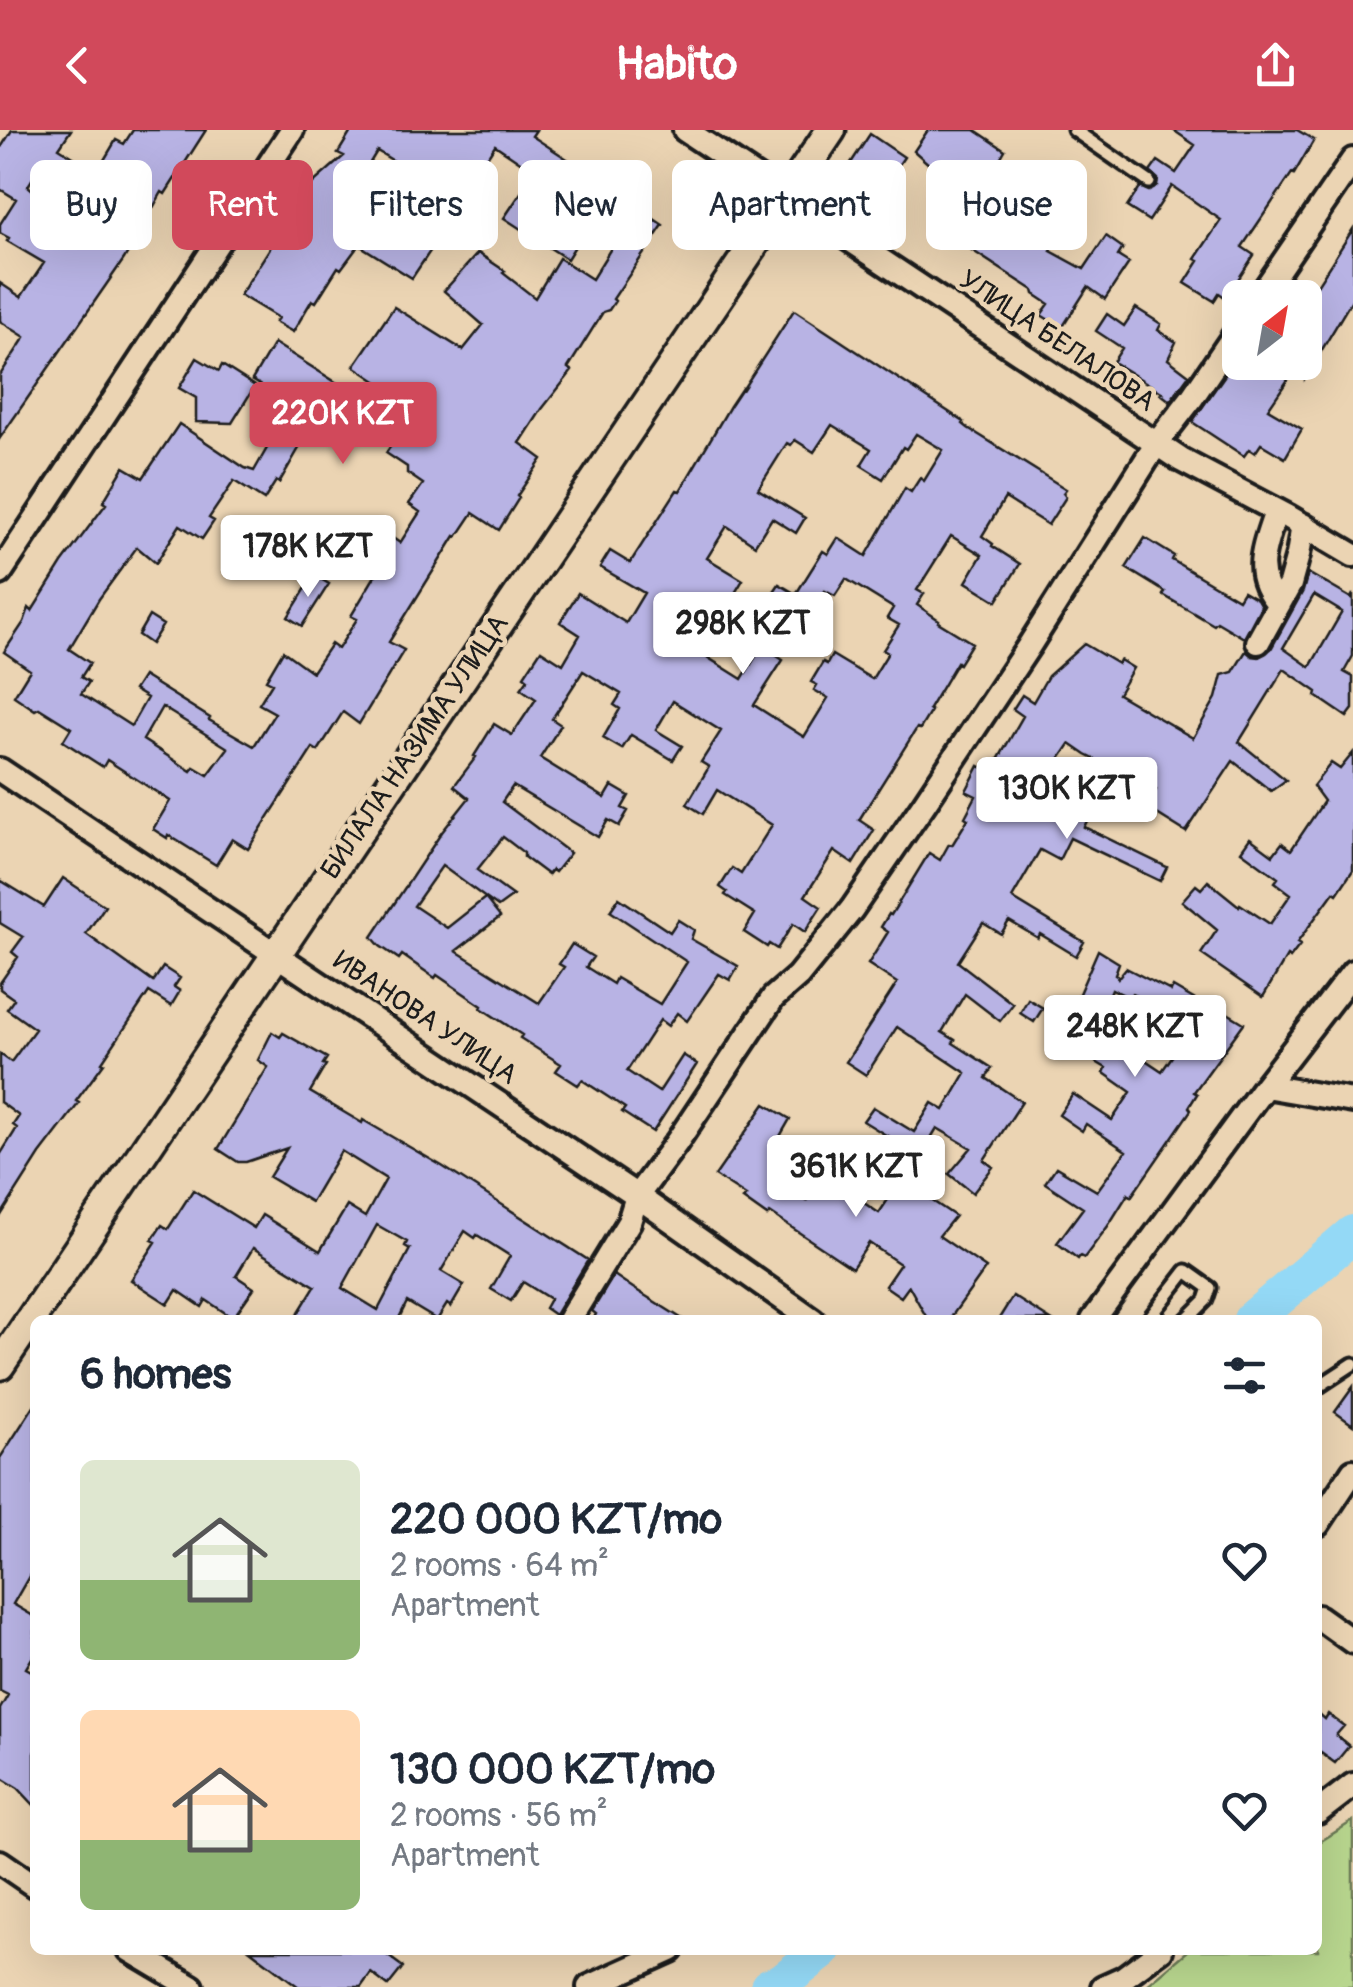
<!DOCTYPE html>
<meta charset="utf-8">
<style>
:root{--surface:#fff;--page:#f6f6f7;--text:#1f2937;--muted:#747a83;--accent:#d1495b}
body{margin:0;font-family:Pangolin,sans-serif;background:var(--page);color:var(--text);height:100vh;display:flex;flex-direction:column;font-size:38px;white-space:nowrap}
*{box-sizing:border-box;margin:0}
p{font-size:32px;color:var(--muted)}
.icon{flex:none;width:55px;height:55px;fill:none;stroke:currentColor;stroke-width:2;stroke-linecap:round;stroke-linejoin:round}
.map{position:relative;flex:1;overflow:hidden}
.details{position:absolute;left:30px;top:1185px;width:1292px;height:640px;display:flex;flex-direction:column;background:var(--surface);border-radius:15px;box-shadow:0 10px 40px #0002}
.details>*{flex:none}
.top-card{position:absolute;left:30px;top:30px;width:1295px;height:90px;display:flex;gap:20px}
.needle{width:65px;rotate:31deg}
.buttons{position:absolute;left:1222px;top:150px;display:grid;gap:20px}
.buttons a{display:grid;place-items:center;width:100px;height:100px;border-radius:15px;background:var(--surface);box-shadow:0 10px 40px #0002;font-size:50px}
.price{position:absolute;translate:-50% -85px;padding:0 22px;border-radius:10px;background:#fff;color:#222;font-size:32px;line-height:65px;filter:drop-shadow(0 2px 5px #0008)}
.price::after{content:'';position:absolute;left:50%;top:60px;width:30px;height:22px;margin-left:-15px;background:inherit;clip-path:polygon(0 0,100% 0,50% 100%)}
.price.selected{background:var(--accent);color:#fff}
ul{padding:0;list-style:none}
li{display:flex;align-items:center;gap:30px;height:250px;padding:0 50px}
li span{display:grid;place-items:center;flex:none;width:280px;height:200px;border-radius:15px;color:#555}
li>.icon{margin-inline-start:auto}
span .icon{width:120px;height:120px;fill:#fffc;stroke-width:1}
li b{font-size:42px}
h2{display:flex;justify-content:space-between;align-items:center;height:120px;padding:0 50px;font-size:42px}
.chip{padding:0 35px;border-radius:15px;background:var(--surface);box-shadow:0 10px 40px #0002;font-size:35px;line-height:90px}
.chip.selected{background:var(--accent);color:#fff}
header{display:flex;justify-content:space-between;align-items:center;height:130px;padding:0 50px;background:var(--accent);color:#fff;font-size:45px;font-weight:800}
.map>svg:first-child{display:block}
</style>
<header><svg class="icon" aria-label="back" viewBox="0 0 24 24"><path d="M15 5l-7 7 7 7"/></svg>Habito<svg class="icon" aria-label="share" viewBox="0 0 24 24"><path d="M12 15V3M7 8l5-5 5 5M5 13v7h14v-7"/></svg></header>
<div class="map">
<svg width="1353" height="1857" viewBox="0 0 1353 1857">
<rect width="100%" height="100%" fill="#ebd4b3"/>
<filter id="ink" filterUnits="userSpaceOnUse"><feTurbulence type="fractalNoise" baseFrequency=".01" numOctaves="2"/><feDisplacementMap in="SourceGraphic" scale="20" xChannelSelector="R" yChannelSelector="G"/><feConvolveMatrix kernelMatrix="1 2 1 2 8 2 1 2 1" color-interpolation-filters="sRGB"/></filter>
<g filter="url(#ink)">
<path fill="#b8d68e" stroke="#6a7955" stroke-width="2.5" d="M1353 1691V1857H1145L1189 1820H1318V1713Z"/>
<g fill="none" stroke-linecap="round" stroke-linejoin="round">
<path stroke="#94d9f6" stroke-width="38" d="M1252 1190 1353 1104
M769 1857 782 1852 823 1820"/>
</g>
<path fill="#b8b3e4" stroke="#1c1c1c" stroke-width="2.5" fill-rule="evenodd" d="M12 0H71L59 18 97 42 116 10 124 14 133 0H206L165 64 162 62 124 129 0 308V245L25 207 0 191V153L21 167 44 133 7 111 9 108 0 103V94L16 69 0 59V19ZM44 30 86 56 67 89 28 56Z
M352 0H536L532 6 601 51 606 43 623 54 617 64 663 95 613 169 615 171 609 180 603 182 568 238 572 241 542 279 520 313 542 329 517 366 519 368 499 400 473 383 457 407 455 406 389 512 404 520 359 594 343 582 318 621 313 618 248 719 232 709 216 735 168 705 167 708 153 699 170 671 107 630 103 637 63 611 71 598 39 578 35 580 14 566 30 540 4 522 24 492 29 478 32 481 62 433 106 374 103 372 124 337 143 348 179 294 245 338 254 341 292 274 252 250 274 213 337 253 300 312 302 313 279 353 276 351 264 370 234 351 209 388 214 391 202 409 180 395 156 433 137 417 99 469 69 519 90 533 81 547 89 552 81 564 131 596 147 568 134 560 143 546 210 588 209 590 254 616 275 583 259 574 272 553 266 550 283 521 312 542 331 514 338 519 357 489 351 486 378 441 362 431 381 400 400 413 420 382 409 374 423 354 407 343V337L386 323 419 274 391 254 388 259 354 236 394 177 463 220 483 195 444 161 478 123 505 141 503 143 535 168 559 128 592 149 613 115 587 97 567 129 504 88 535 42 495 15 459 71 377 21 354 59 388 84 383 90 416 114 428 97 441 105 412 148 359 115 341 139 338 137 316 172 312 170 293 202 275 192 278 188 240 165 284 96 307 65 312 54 344 26 338 23ZM162 577 228 618 208 645 194 637 191 641 143 610Z
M928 0H975L1005 20 1001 27 1034 47 1032 49 1077 80 1051 121 1084 139 1106 106 1123 118 1118 126 1129 133 1105 169 1088 157 1062 198 1041 185 1049 174 1034 164 1033 160 927 91 949 57 930 45 931 36 914 21Z
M1173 0H1297L1314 10 1294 44 1292 43 1242 117 1254 125 1226 168 1219 163 1214 171 1185 153 1199 131 1195 129 1221 90 1172 56 1149 91 1127 77 1140 57 1149 61 1157 56 1158 49 1150 42 1158 31 1176 43 1195 15Z
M870 4 904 27 883 58 849 36Z
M1353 99V168L1305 248V174Z
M1136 178 1161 194 1158 200 1176 212 1168 229 1189 245 1170 271 1161 264 1163 263 1113 232 1122 218 1096 201 1107 184 1124 196Z
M794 180 964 292 963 294 968 298 1066 359 1063 363 1066 367 1048 395 1005 368 982 406 993 414 992 416 1020 434 997 471 966 452 982 425 951 406 917 460 924 464 917 475 939 490 938 492 972 513 959 534 957 532 929 579 931 581 920 599 917 598 859 690 874 700 853 734 834 721 805 766 821 777 805 802 793 794 777 819 769 814 767 817 744 802 755 784 725 765 727 762 720 757 732 738 741 744 772 695 717 660 703 684 687 674 709 637 701 632 721 601 673 571 656 600 682 616 673 630 631 605 622 619 603 608 620 579 614 575 621 564 583 541 552 589 561 595 540 628 605 668 612 656 629 666 622 678 628 681 619 696 608 690 598 707 513 656 502 672 570 723 555 742 552 740 548 745 524 727V723L503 707 477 740 513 766 498 777 442 736 414 776 447 798 485 768 500 787 456 821 539 873 564 837 559 834 572 814 593 827 586 837 613 854 616 848 660 874 687 832 610 781 619 768 670 802 678 790 694 800 691 809 738 836 730 850 719 844 687 891 677 883 668 896 660 890 627 941 659 962 683 925 697 934 653 1002 622 982 625 978 582 950 578 955 556 941 561 934 520 908 522 905 481 878 482 876 437 845 435 848 402 825 399 829 380 816 372 807 442 702 469 668 454 656 476 627 474 626 494 594 512 605 536 569 521 559 528 549 524 546 541 520 563 534 580 505 560 492 578 463 626 493 644 463 600 437 610 421 630 433 677 360 680 361 730 276 742 258 743 259ZM832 295 871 319 861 335 883 349 903 317 906 319 916 304 943 320 924 351 920 348 911 362 905 358 866 426 838 408 828 424 823 421 796 464 779 454 769 469 796 486 798 483 808 490 825 461 835 466 846 449 893 478 887 488 899 495 883 520 888 523 872 549 832 525 827 534 823 532 811 552 817 555 814 560 828 568 804 607 754 575 783 530 762 516 742 549 699 522 743 450 707 428 727 396 755 415 772 388 796 403 805 388 758 359 787 313 791 315 795 310 814 322Z
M197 228 219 241 222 235 255 256 232 293 196 292V268L179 258Z
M1234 232H1300L1268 279 1302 299 1285 328 1261 314 1255 323 1249 319 1244 326 1192 292Z
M1145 408 1174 426 1172 430 1238 469 1243 461 1257 469 1261 476 1244 508 1217 492 1214 495 1163 465 1165 462 1126 438Z
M1308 443 1351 468 1353 464V526L1344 542 1353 547V579L1347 587 1316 566 1317 562 1284 539 1239 612 1286 650 1271 661 1233 631 1186 702 1146 677 1156 660 1086 625 1070 614 1041 657 1091 683 1084 697 1167 737 1160 751 1070 708 1059 730 1040 720 1012 768 1084 812 1076 826 1040 804 1038 808 1009 791 1001 804 983 793 958 832 1013 874 1000 891 965 864 942 902 955 910 953 913 992 938 986 948 1022 972 984 1030 993 1037 973 1063 949 1044 971 1018 937 998 920 1026 863 991 873 977 914 1002 932 973 944 980 966 943 897 897 866 945 846 932 897 853 868 834 888 802 881 797 889 784 891 785 929 723 940 730 949 714 952 715 968 689 965 687 976 666 966 661 979 636 991 642 1023 586 1013 579 1022 565 1033 572 1048 546 1084 514 1118 534 1120 530 1133 538 1118 564 1193 608 1216 568 1222 545 1233 542 1246 521 1252 526 1259 527 1271 519 1303 461ZM1314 465 1342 482 1310 537 1283 518Z
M314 445 329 454 302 496 288 487Z
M149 486 163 495 151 514 138 505Z
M1353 623V740L1337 764 1334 762 1297 813 1300 815 1290 828 1287 826 1263 867 1201 824 1217 800 1182 771 1196 755 1201 759 1208 751 1239 776 1240 774 1270 794 1291 764 1275 752 1278 748 1241 721 1250 708 1273 725 1282 713 1291 720 1324 671 1313 656 1331 633 1340 639Z
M63 748 105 776 86 804 153 852 163 837 180 848 174 857 180 861 171 876 149 862 102 932 104 933 76 971 79 973 40 1024 0 1087V1025L17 998 13 995 19 986 0 972V924L11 932 35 899 7 879 14 869 0 859V853L18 827 12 822 23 807 0 793V750L44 777Z
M1098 820 1119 833 1115 844 1118 846 1117 849 1126 838 1171 861 1173 857 1209 878 1211 873 1244 893 1194 962 1197 964 1189 977 1191 980 1131 1067 1128 1064 1108 1096 1084 1128 1080 1126 1078 1129 1057 1113 1083 1078 1045 1053 1056 1037 1097 1061 1126 1021 1086 994 1082 1001 1059 985 1073 964 1112 990 1131 962 1104 943 1106 938 1091 929 1057 914ZM1112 859 1130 868 1132 863 1191 899 1162 941 1096 897Z
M1028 869 1043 878 1034 892 1020 883Z
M272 902 280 907 283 903 327 928 323 934 326 935 310 962 362 993 363 990 442 1036 588 1130 555 1185 545 1178 550 1169 523 1152 511 1171 491 1159 510 1126 477 1105 475 1108 465 1101 441 1141 464 1155 451 1177 447 1174 437 1190 407 1172 398 1190H294L315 1156 253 1118 236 1146 254 1158 233 1188 206 1170 202 1177 177 1160 168 1174 131 1150 156 1112 152 1110 162 1095 168 1099 193 1060 254 1098 262 1085 320 1121 347 1076 365 1087 386 1049 341 1021 311 1072 269 1047 287 1018 246 1032H238L218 1019 268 937 258 930ZM377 1095 407 1112 405 1116 410 1119 378 1180 342 1158Z
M765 974 790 989 779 1008 799 1014 775 1049 807 1071 825 1047 879 1083 901 1050 955 1086 939 1106 986 1138 949 1190H928L909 1156 901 1167 885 1156 900 1134 869 1113 852 1138 770 1083 767 1086 743 1069 746 1066 715 1046Z
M614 1145 633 1158 684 1190H593L596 1184 592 1181Z
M1013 1166 1051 1190H998Z
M1353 1257V1295L1335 1282Z
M35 1274V1436L13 1474 35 1487V1523L26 1538 35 1543V1676L18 1658 0 1647V1579L8 1565 0 1561V1328Z
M1318 1583 1325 1589 1328 1584 1344 1596 1336 1605 1349 1616 1335 1633 1321 1623 1318 1628Z
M250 1820H380L403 1837 388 1856 371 1843 361 1857H299Z"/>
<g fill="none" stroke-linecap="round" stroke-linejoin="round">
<defs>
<path id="service" d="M1074 0 1149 52
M1148 1190 1186 1141 1210 1158 1206 1170 1186 1190
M1318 1257 1353 1234"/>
<path id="minor" d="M685 0 1181 330 1287 386 1353 425
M1259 168 1353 30
M1276 381C1265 416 1250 444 1279 474
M0 443 292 0
M1258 512 1290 454 1298 425 1303 395
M0 640 637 1066 813 1190
M1265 956 1353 971
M569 1190 629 1092 637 1066 677 1012 773 868 798 846 852 779 924 674 1029 516 1157 313 1191 269 1240 197
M1093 1190 1265 956 1353 842
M1318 1394 1353 1341
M1318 1487 1353 1512
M1318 1682 1353 1655
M0 1732 35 1756
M130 1820 192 1857
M589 1857 671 1820
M1103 1857 1123 1848 1161 1820"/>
<path id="tertiary" d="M0 1235 831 0"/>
</defs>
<use href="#service" stroke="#1c1c1c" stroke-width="19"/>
<use href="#minor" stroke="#1c1c1c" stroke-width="30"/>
<use href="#tertiary" stroke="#1c1c1c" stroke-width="35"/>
<use href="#service" stroke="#ebd4b3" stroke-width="11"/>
<use href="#minor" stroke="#ebd4b3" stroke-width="22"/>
<use href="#tertiary" stroke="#ebd4b3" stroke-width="28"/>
</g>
</g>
<g text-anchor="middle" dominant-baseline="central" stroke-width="9" stroke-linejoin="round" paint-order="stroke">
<g font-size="28" fill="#1c1c1c" stroke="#ebd4b3">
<text transform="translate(1057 211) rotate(34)">УЛИЦА БЕЛАЛОВА</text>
<text transform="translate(415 617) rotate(-56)">БИЛАЛА НАЗИМА УЛИЦА</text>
<text transform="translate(425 888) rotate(34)">ИВАНОВА УЛИЦА</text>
</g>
</g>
</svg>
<div class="buttons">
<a><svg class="needle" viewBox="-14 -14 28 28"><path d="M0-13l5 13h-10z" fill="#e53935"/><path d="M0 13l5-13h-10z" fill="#747a83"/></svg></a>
</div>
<b class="price selected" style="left:343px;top:337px">220K KZT</b>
<b class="price" style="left:308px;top:470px">178K KZT</b>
<b class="price" style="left:743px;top:547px">298K KZT</b>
<b class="price" style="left:1067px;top:712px">130K KZT</b>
<b class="price" style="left:1135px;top:950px">248K KZT</b>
<b class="price" style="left:856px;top:1090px">361K KZT</b>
<div class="top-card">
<a class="chip">Buy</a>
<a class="chip selected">Rent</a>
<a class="chip">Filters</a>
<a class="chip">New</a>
<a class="chip">Apartment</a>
<a class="chip">House</a>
</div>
<section class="details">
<h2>6 homes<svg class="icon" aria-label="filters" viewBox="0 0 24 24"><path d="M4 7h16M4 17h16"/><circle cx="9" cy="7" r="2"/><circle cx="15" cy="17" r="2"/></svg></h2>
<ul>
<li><span style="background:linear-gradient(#dfe7d0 60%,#8fb573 0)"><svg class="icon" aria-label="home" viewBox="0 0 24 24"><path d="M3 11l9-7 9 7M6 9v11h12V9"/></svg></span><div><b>220 000 KZT/mo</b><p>2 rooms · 64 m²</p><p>Apartment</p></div><svg class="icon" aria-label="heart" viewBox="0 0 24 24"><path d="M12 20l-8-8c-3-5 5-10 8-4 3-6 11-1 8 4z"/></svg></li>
<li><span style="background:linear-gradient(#ffd9b3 65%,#8fb573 0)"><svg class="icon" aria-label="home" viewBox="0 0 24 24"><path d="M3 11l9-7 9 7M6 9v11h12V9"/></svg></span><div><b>130 000 KZT/mo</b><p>2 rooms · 56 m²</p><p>Apartment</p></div><svg class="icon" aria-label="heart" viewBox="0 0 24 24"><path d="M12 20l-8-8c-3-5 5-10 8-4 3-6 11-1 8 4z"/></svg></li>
</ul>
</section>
</div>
